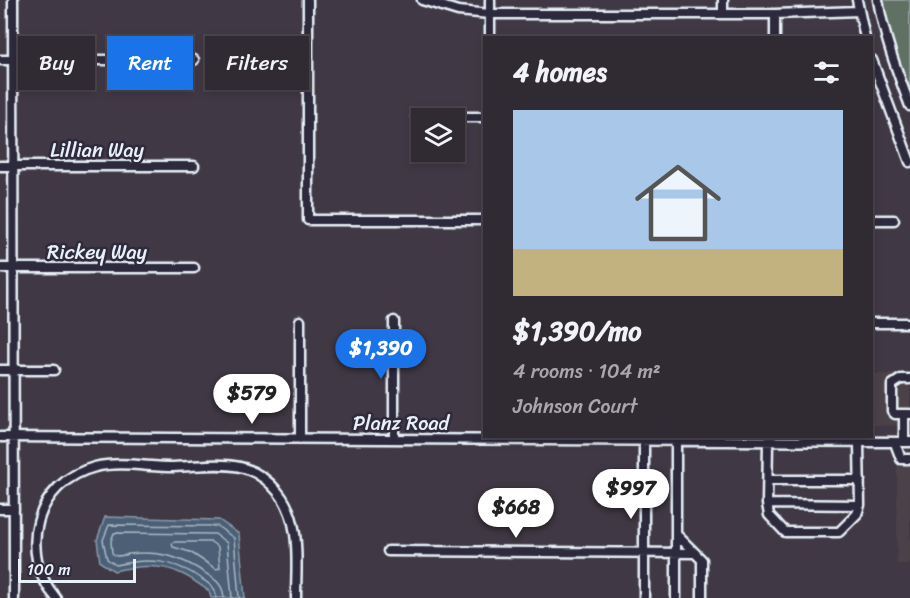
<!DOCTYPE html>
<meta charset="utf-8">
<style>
:root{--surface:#302a33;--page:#38323b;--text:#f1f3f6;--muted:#a8a7ac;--line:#4b464e;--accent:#1a73e8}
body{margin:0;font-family:Sriracha,sans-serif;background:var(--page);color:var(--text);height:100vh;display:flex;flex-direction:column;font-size:22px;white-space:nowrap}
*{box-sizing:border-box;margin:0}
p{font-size:20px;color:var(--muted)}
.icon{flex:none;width:33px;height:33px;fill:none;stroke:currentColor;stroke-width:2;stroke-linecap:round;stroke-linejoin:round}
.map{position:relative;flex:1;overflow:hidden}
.side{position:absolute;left:483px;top:36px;width:390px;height:402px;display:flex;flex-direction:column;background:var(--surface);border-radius:0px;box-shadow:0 3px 9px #0003,0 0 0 2px var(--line)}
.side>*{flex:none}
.hud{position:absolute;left:18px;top:36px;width:375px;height:54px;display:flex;gap:12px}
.tools{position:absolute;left:411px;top:108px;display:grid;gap:12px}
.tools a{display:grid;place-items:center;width:54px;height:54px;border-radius:0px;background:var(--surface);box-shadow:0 3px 9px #0003,0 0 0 2px var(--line);font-size:30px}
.scale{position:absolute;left:18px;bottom:15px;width:118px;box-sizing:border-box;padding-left:6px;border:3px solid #e8f1f8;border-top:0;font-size:16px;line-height:21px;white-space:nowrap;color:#e8f1f8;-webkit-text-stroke:4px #2f2a3d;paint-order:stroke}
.price{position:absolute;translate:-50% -51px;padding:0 14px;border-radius:21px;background:#fff;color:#222;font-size:20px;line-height:39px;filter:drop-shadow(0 2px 3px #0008)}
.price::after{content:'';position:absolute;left:50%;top:36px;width:18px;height:14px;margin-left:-9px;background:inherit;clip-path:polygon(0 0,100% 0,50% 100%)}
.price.active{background:var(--accent);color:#fff}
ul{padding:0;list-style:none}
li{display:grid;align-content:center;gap:12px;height:318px;padding:0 30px}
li+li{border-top:2px solid var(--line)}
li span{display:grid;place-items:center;height:186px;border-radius:0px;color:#555}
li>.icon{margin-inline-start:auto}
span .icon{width:108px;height:108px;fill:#fffc;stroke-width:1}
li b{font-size:26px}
h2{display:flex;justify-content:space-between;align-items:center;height:72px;padding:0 30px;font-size:26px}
.pill{padding:0 21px;border-radius:0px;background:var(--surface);box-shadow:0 3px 9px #0003,0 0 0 2px var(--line);font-size:21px;line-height:54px}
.pill.active{background:var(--accent);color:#fff}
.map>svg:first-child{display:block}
</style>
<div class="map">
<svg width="910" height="598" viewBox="0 0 910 598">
<rect width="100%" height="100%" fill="#403844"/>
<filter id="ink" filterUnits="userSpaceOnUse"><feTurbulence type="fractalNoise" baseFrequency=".0167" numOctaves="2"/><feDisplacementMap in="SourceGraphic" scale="12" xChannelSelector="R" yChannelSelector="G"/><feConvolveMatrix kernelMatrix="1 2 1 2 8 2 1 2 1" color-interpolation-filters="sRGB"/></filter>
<g filter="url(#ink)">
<path fill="#4c4249" d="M873 374H910V426L872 425Z
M897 459H910V564H897Z"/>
<path fill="#616f64" stroke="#a4b0ae" stroke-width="1.5" d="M883 0H910V94L893 49Z"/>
<path fill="#4b6076" stroke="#8a9aaa" stroke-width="1.5" d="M105 517 219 520 239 534 245 598H211L209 591C200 585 190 577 180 573 160 563 135 566 114 571L100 562 97 540Z"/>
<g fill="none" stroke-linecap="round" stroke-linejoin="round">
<path stroke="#a9b7c4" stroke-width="1.5" d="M175 542H211L218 547 220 568 216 569 190 552 173 547 172 544Z
M216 598C215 586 208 583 199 577 171 559 147 558 116 565L107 559 103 540 109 525 217 526 234 538 239 598
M224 598C223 584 216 580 205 573 181 557 159 550 129 554 125 555 120 556 116 556L112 553 111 541 114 533 215 534 227 543 232 598"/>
<defs>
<path id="minor" d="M13 0 14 598
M308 0V220H484
M422 0 458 11 490 14H775L859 11
M490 0V38
M723 0V14
M857 0 865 38
M878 0C884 37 897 71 910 106
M775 14V38
M0 60H194
M872 60 910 162
M416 117H484
M0 166H194
M872 220H894
M0 268H194
M300 321V439
M394 321V439
M872 323H910
M0 370H54
M910 379H901L892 385V411L895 414H910
M904 414V442
M0 437 910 442
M644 441V598
M676 441V534L702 560V598
M768 442 767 504 769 515 785 532H839L857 514 860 505 859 443
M895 443 901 459H910
M768 480H860
M767 504 860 505
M0 509H14
M388 551 695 553
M56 598C17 553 35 482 95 467 120 461 147 467 173 467 213 466 248 455 278 492 302 521 296 563 296 598
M676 598V534"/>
</defs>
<use href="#minor" stroke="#e8f1f8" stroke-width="13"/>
<use href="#minor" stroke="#2f2a3d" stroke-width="8"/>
</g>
</g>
<g text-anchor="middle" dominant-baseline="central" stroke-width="5" stroke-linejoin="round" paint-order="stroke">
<g font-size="20" fill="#e8f1f8" stroke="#2f2a3d">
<text x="97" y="150">Lillian Way</text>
<text x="97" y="252">Rickey Way</text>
<text x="401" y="423">Planz Road</text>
</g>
</g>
</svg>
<div class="tools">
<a><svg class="icon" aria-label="layers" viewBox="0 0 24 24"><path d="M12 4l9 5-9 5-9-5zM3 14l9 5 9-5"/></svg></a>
</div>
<div class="scale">100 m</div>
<b class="price active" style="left:381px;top:380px">$1,390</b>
<b class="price" style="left:252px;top:425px">$579</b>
<b class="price" style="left:631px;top:520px">$997</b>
<b class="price" style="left:516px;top:539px">$668</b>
<div class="hud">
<a class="pill">Buy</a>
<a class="pill active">Rent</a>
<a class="pill">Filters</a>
</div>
<section class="side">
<h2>4 homes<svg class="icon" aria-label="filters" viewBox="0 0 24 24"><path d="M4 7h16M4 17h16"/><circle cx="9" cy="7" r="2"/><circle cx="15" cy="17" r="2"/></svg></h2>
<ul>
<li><span style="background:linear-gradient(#a9c7e8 75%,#c2b280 0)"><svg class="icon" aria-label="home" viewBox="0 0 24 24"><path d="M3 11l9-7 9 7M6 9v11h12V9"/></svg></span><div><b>$1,390/mo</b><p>4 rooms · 104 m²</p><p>Johnson Court</p></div></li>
</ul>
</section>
</div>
